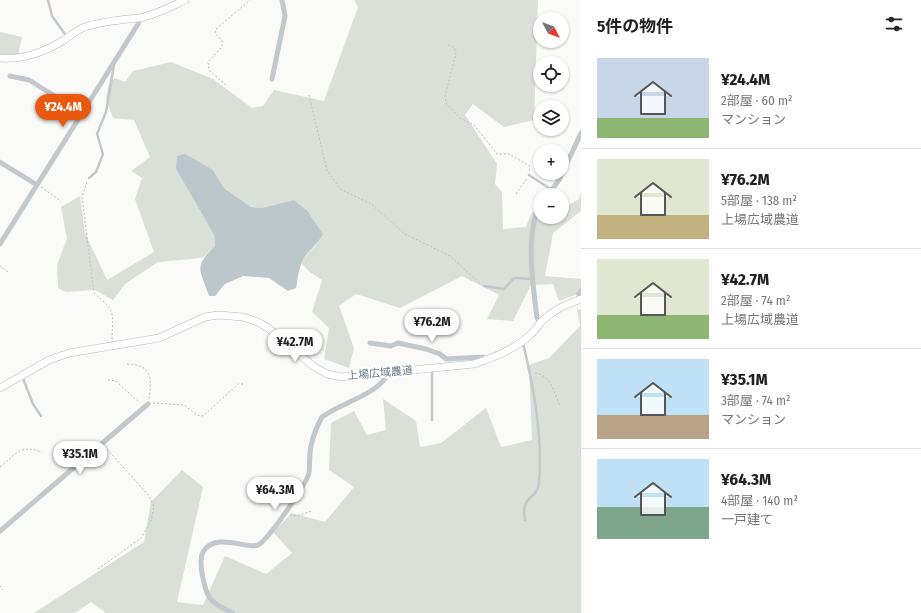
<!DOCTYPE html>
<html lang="ja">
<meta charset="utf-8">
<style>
:root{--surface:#fff;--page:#f6f6f6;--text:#202124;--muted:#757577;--line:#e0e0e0;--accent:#ea580c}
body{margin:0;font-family:"Fira Sans Condensed","Noto Sans JP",sans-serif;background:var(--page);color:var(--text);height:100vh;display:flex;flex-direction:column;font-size:15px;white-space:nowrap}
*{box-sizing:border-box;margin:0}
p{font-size:13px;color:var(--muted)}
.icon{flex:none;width:22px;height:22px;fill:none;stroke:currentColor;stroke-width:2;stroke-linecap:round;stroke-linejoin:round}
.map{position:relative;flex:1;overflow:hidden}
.details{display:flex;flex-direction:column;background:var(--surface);width:340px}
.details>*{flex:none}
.needle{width:26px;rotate:131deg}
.controls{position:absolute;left:533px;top:12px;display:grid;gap:8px}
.controls a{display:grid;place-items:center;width:36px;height:36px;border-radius:50%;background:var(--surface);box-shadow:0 1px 3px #0004;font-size:20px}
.price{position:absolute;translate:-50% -34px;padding:0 9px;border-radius:14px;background:#fff;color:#222;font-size:13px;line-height:26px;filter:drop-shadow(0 1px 2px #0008)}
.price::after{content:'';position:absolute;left:50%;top:24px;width:12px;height:9px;margin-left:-6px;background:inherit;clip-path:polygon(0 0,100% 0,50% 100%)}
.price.current{background:var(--accent);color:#fff}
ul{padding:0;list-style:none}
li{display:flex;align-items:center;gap:12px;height:100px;padding:0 16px}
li+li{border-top:1px solid var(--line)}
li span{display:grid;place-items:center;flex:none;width:112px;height:80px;border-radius:0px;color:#555}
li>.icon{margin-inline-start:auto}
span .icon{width:48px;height:48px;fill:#fffc;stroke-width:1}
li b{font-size:17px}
h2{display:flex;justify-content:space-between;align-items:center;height:48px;padding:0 16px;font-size:17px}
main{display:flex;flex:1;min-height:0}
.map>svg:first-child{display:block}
</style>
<main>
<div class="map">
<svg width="581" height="613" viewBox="0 0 581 613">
<rect width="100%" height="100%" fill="#fafaf8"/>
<path fill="#dadfd7" d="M354 0H538L534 120 504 127 473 104 465 115 497 164 495 184 502 192 503 229 526 227 531 214 540 206V217H562V205L566 207 579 199 581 192V211L553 233 545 276 581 279V293L559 301 553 284 531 285 513 321 487 319 499 295 462 276 400 308 356 294 339 306 354 348 349 368 324 359 329 328 312 312 322 280 310 272 301 263C308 252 318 245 323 234L307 210 294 200 262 208 251 207 224 188 213 170 176 169 214 235 215 246 202 258 158 262 125 284 113 300 95 290 66 292 58 288 57 265 67 238 61 207 80 196 85 233 107 280 154 252 135 199 142 178 131 171 150 157 134 120 113 118 106 98 109 83 115 78 125 82 133 71 171 62 213 79 252 108 263 106 274 90 324 101 358 7Z
M0 32 22 37 18 55 0 54Z
M581 309V613H106L91 602 75 613H34L144 542 151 502 182 470 203 487 177 602 203 605 225 556 266 574 292 553 273 532 292 513 325 522 354 487 329 470 331 423 354 411 367 435 386 430 383 399 416 421 420 447 441 443 486 408 501 447 532 440 529 365 549 358 580 326 577 310Z"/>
<path fill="#bbc7cb" d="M185 154 213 170 224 188 251 207 262 208 294 200 307 210 323 234C317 246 307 251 302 262 298 270 298 280 296 288L288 291 269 278 243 276 225 284 215 296H209C200 269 193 267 215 246L214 235 176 169 177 156Z"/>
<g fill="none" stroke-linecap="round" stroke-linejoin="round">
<defs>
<path id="secondary" d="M0 58C24 60 44 52 64 40 70 36 77 30 85 27 103 21 120 20 139 18 155 15 170 7 185 0
M0 388 49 360 69 353 159 338 205 317 218 315 243 317 258 322 268 328 313 366 327 374 342 377 474 364C493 358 517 348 531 334 535 331 538 326 541 322 553 310 565 305 581 299"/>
</defs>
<use href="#secondary" stroke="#b3babf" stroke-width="8"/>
<path stroke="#bbbfc2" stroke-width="1" stroke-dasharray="2 2" stroke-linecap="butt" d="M448 45 454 47 456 54 445 96 446 103 460 118 474 125 497 154H509L530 166 529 172
M226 85 209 70 208 62 222 47V41L215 33 217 28 250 0
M309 95 327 170 340 189 371 204 405 234 450 256 481 284
M87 182 82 197 94 293C116 312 113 311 112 339
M41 187 61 201
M516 194 527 178
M0 266 8 272
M127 364C152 365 152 377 149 399
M535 373C551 375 554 393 560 406
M108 380 116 381 140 403
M153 403 184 405 197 415 203 416 238 384H245
M0 467C17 454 18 444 42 452
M290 515 298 516 311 511
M98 569 141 538 151 521 154 507 149 496 106 448
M0 586 3 590"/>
<path stroke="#c3c8cc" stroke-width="2.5" d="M48 0 52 16 67 37
M529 175 552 190
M89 178 96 172 103 154 97 134 106 112 114 65
M484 286 504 289 514 278 532 279
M523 343C533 384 543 440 539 483 537 501 520 494 525 520
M22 376 33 404 41 416
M432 420V369"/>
<path stroke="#c3c8cc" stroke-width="5" d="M10 76 29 80 82 113
M272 79 285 16 282 0
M0 162 37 185
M548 195 559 180 581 133
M540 205C525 233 533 286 537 318L540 323
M0 244 138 24 140 18
M580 300 579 294 581 291
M370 343 391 346 398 343 426 349 440 354 446 359 483 357 487 360
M0 531 148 404
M233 613C209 603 206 597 202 573 201 565 200 559 203 552 215 531 248 550 258 545 268 540 306 485 309 473 310 464 309 455 311 446 313 436 317 426 322 417 340 403 380 394 388 373"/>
<use href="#secondary" stroke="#fff" stroke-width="7"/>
</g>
<g text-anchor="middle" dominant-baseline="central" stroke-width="4" stroke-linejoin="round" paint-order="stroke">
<g font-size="11" fill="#657683" stroke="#fff">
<text transform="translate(380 373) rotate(-5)">上場広域農道</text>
</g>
</g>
</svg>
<div class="controls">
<a><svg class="needle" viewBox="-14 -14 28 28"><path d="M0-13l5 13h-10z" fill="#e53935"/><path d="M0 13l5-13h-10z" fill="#757577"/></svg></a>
<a><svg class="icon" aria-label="locate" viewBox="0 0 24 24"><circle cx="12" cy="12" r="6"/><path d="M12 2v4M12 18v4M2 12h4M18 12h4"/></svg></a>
<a><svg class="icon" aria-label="layers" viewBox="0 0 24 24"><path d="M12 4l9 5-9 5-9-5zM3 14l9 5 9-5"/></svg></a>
<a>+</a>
<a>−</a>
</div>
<b class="price current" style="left:63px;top:128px">¥24.4M</b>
<b class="price" style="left:432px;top:343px">¥76.2M</b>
<b class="price" style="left:295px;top:363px">¥42.7M</b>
<b class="price" style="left:80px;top:475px">¥35.1M</b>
<b class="price" style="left:275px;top:511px">¥64.3M</b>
</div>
<section class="details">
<h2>5件の物件<svg class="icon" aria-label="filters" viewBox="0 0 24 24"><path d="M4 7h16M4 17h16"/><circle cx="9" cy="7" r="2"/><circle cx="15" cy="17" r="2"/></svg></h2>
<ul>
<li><span style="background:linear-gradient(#c9d6e8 75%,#8fb573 0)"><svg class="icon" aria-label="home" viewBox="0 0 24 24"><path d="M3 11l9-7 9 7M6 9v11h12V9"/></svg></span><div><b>¥24.4M</b><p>2部屋 · 60 m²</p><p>マンション</p></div></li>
<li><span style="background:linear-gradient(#dfe7d0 70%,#c2b280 0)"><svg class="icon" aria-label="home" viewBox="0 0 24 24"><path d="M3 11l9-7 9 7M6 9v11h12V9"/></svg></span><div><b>¥76.2M</b><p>5部屋 · 138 m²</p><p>上場広域農道</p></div></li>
<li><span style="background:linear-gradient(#dfe7d0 70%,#8fb573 0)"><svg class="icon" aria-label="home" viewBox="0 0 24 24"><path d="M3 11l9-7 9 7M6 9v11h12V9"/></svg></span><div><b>¥42.7M</b><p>2部屋 · 74 m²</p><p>上場広域農道</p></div></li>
<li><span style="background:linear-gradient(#bfe0f5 70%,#b9a48a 0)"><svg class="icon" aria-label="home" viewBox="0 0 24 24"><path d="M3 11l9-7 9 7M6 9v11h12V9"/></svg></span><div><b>¥35.1M</b><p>3部屋 · 74 m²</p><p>マンション</p></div></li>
<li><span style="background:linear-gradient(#bfe0f5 60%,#7fa58c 0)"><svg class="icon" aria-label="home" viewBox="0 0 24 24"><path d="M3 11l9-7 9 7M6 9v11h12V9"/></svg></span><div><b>¥64.3M</b><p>4部屋 · 140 m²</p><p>一戸建て</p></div></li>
</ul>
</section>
</main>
